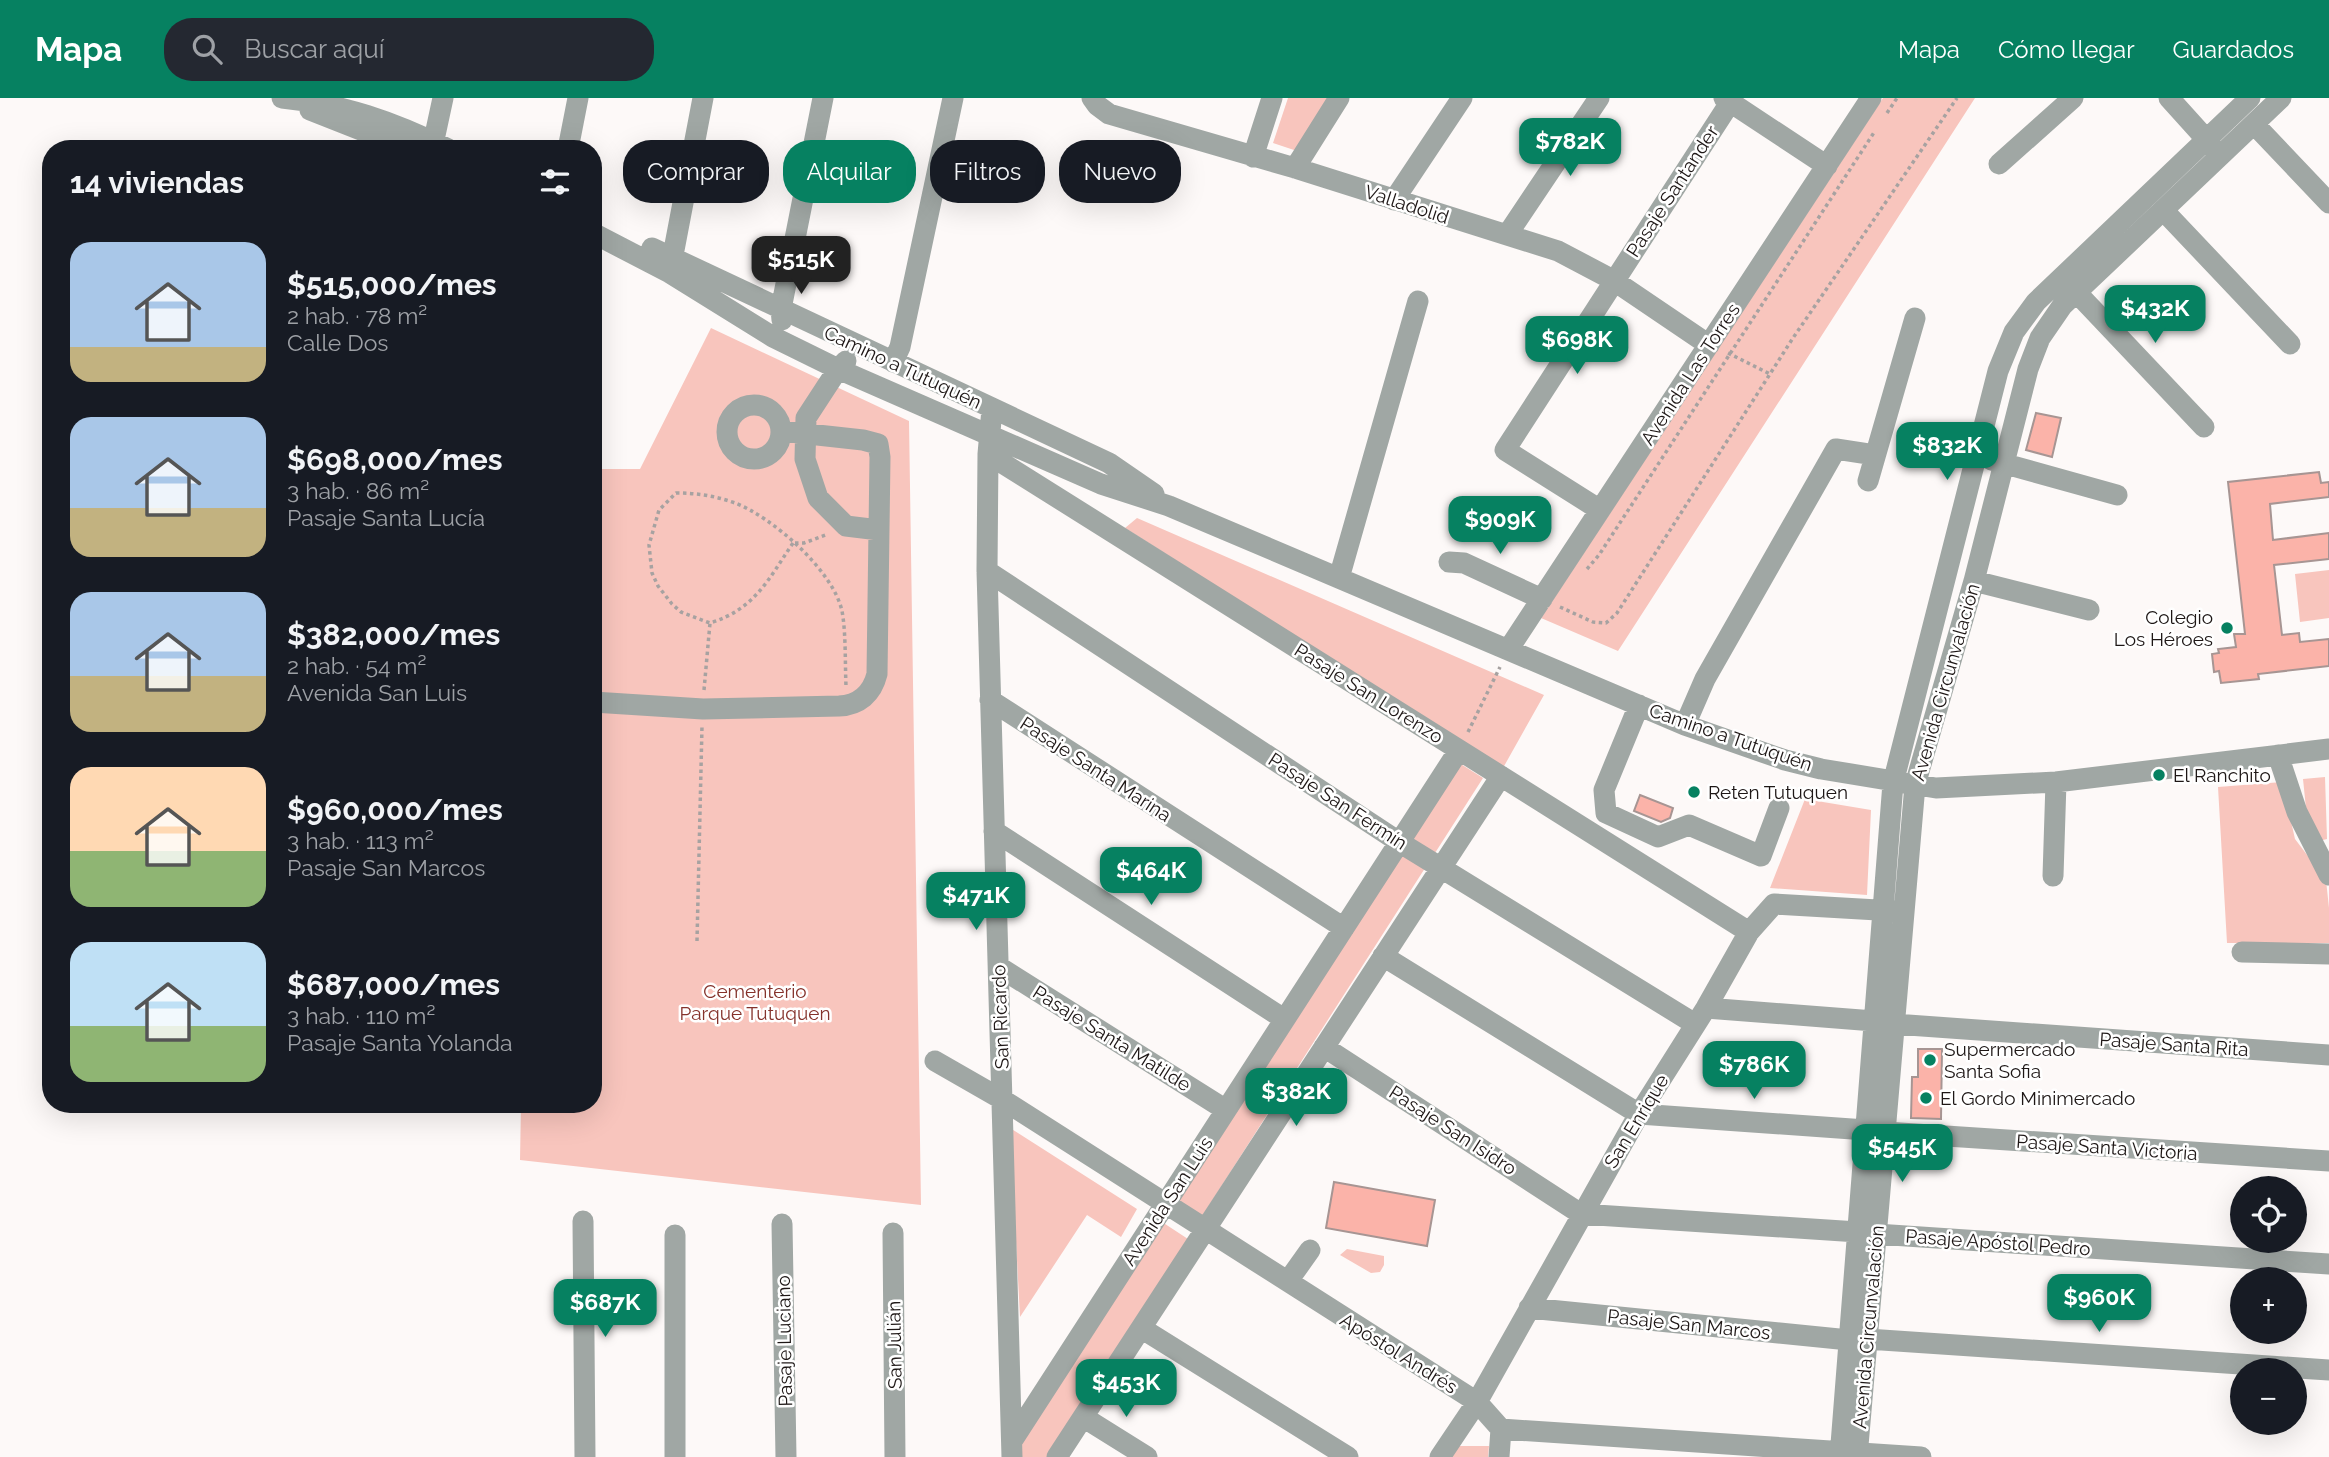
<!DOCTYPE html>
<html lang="es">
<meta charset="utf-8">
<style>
:root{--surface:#171b24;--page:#242831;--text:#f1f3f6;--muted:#9ea1a6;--accent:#068161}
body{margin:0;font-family:Raleway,sans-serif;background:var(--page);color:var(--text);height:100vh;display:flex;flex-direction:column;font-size:26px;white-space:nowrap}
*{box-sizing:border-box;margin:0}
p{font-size:23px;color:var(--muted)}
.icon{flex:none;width:38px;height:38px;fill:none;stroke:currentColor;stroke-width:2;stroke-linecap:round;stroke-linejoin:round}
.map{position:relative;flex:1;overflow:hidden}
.panel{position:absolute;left:42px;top:42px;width:560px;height:973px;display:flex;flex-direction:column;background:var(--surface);border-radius:28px;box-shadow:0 7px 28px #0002}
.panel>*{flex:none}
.hud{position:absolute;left:623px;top:42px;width:665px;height:63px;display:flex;gap:14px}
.tools{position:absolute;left:2230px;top:1078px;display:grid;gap:14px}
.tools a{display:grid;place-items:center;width:77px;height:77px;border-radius:50%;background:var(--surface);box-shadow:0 7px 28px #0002;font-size:35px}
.price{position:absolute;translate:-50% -60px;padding:0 16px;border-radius:14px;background:var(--accent);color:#fff;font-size:23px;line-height:46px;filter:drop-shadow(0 2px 4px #0008)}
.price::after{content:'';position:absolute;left:50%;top:42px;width:21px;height:16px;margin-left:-10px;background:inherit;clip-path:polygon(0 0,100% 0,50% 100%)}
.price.active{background:#222;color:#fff}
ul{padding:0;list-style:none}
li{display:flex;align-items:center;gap:21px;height:175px;padding:0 28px}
li span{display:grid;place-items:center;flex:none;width:196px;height:140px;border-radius:21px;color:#555}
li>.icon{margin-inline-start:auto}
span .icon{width:84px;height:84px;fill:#fffc;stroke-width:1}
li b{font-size:30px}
h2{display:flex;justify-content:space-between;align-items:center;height:84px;padding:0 28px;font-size:30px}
.pill{padding:0 24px;border-radius:28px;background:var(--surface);box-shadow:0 7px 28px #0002;font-size:24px;line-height:63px}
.pill.active{background:var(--accent);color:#fff}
header{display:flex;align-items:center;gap:42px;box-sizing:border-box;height:98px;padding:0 35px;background:var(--accent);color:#fff}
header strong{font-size:33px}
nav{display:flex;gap:38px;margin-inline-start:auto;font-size:24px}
.search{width:490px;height:63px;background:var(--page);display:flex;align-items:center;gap:18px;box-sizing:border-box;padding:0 24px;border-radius:28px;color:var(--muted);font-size:26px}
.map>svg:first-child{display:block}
</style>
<header>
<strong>Mapa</strong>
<div class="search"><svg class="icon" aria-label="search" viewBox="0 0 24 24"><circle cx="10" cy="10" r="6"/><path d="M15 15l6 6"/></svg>Buscar aquí</div>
<nav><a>Mapa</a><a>Cómo llegar</a><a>Guardados</a></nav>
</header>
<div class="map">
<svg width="2329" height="1359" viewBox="0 0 2329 1359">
<rect width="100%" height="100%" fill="#fdf9f8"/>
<path fill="#f8c5bd" d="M1288 0H1329L1297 53 1273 45Z
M1883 0H1975L1618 553 1541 520Z
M711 230 909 323 921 1107 520 1062 521 1006H593V371H640Z
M1137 420 1544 597 1503 670 1125 430Z
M2329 472V520L2300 524 2295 476Z
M1456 663 1483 680 1435 755 1408 738Z
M2325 679 2327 741 2319 743 2307 720 2303 681Z
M2282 684 2295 741 2326 782 2329 810V845H2227L2218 689Z
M1805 701 1871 712 1867 797 1770 790Z
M1404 753 1427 767 1201 1120 1174 1101Z
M1010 1030 1137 1111 1121 1139 1087 1117 1020 1219Z
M1159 1122 1188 1141 1047 1359H1021L1018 1336Z
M1347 1151 1384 1158V1167L1380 1174 1371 1175 1340 1157Z
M1455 1348H1489L1488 1359H1447Z"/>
<path fill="#fbb3a9" stroke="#a79593" stroke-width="2" d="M2036 315 2061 320 2052 359 2026 352Z
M2319 374 2321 385 2329 384V399L2270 406 2273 442 2329 435V461L2274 467 2282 537 2299 535 2300 544 2329 541V568L2258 576 2259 581 2221 585 2219 573 2214 574 2212 556 2219 555 2218 551 2236 549 2234 536H2245L2228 384Z
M1640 697 1673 710 1670 720 1661 724 1634 713Z
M1918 951H1942L1941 1021 1911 1020 1912 979H1918Z
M1334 1084 1435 1102 1427 1148 1326 1130Z"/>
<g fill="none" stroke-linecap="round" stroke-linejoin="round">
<path stroke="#a7a2a1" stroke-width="3.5" stroke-dasharray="3.5 3.5" stroke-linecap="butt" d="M1887 15 1897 0
M1728 255 1770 276
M793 445C768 482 755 511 710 525L681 514 672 506 658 488 652 475 649 447 659 412 676 395C697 395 716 398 735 405 772 419 833 472 842 513 846 534 845 566 846 588
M795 445H804L828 436
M1587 471 1599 457 1875 33
M1560 509 1593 524 1606 525 1617 515 1793 240 1957 0
M704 592 710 525
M1468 634 1500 569
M697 843 702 628"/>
<path stroke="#a0a7a4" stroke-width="21" d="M282 0C342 6 394 24 448 51
M1092 0 1097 7 1109 16 1295 70 1558 153 1613 182 1709 247
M1724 0 1827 68
M2169 0 2215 51
M310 12 409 51
M2254 26 2329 105
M432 51 443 0
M568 51 578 0
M1253 59 1272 0
M1999 66 2073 0
M1295 70 1339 0
M1394 102 1462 0
M2163 112 2290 246
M593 135 670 175 773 239 838 271 1101 386 1169 408 1685 627 1785 662 1821 671 1936 690 2056 684 2329 651
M1507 137 1599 0
M652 150 1109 365 1154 396
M670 173 703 0
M2077 195 2204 329
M782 222 781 211 823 0
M846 263 838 271 806 320 805 361 818 400 846 428 879 432
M893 264 900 249 953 0
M727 334a27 27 0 1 1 54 0a27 27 0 1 1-54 0Z
M992 311 988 356 987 473 1012 1359
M988 356 1749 834
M1991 362 2117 397
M1868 383 1915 220
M1600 412 1505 352 1733 0
M1449 464 1464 465 1542 501
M987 473 1399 744 1695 926
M1339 480 1418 203
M1974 483 2089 512
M1508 552 1871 0
M990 602 1344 830
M593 604 703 611 839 608C859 607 872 596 877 576L880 359 878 346 863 342 781 333
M1639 607 1604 692 1606 715 1658 739 1689 727 1761 758 1779 710
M1685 627 1705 581 1836 351 1875 357
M2278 657 2297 714 2329 777
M994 733 1284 921
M2053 778 2056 684
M2242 854 2329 856
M1383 858 1639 1016 1866 1032
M999 869 1226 1012
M1706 910 1874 923
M1894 926 2329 957
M1324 949 1581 1116 1858 1134
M935 963 1003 1002 1477 1304 1501 1331 1921 1359
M1885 1034 2329 1063
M583 1123 585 1359
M782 1126 786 1359
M893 1135 895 1359
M1876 1136 2329 1166
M675 1137V1359
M1288 1183 1310 1152
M1529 1210 1849 1242
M1141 1230 1348 1359
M1867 1241 2329 1272
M1083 1319 1147 1359
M1012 1343 1459 652
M1057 1359 1501 678
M1440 1359 1477 1304 1639 1016 1706 910 1749 834 1774 806 1895 813
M1499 1359 1501 1331
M1840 1359 1893 685 1998 273 2014 234 2036 204 2250 0
M1857 1359 1915 687 1974 483 2028 271 2040 240 2062 208 2281 0"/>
</g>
<g fill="#068161" stroke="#fff" stroke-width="2.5">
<circle cx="2227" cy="530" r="7"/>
<circle cx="2159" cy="677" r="7"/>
<circle cx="1694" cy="694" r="7"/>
<circle cx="1930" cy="962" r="7"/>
<circle cx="1926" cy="1000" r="7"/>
</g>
<g text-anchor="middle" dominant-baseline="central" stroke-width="5" stroke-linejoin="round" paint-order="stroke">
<g font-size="19" fill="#1e1716" stroke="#fff">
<text transform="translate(1672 93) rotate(-57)">Pasaje Santander</text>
<text transform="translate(1407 106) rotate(18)">Valladolid</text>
<text transform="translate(903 269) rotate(25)">Camino a Tutuquén</text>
<text transform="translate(1690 276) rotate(-57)">Avenida Las Torres</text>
<text transform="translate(1945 584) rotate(-74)">Avenida Circunvalación</text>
<text transform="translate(1369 595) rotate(32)">Pasaje San Lorenzo</text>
<text transform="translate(1731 639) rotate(19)">Camino a Tutuquén</text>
<text transform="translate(1096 671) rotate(33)">Pasaje Santa Marina</text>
<text transform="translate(1338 703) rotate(33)">Pasaje San Fermín</text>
<text transform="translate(1000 919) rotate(-92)">San Ricardo</text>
<text transform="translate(1112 940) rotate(32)">Pasaje Santa Matilde</text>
<text transform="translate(2174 946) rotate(4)">Pasaje Santa Rita</text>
<text transform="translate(1636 1023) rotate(-59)">San Enrique</text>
<text transform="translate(1453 1032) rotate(33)">Pasaje San Isidro</text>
<text transform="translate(2107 1049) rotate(4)">Pasaje Santa Victoria</text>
<text transform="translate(1167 1103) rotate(-57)">Avenida San Luis</text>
<text transform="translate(1998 1144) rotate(4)">Pasaje Apóstol Pedro</text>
<text transform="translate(1689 1226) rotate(6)">Pasaje San Marcos</text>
<text transform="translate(1868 1229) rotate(-85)">Avenida Circunvalación</text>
<text transform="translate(784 1243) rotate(-91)">Pasaje Luciano</text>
<text transform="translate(894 1247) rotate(-91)">San Julián</text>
<text transform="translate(1399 1255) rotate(32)">Apóstol Andrés</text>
</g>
<g font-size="19" fill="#1e1716" stroke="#fff" text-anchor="start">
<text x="2213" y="519" text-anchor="end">Colegio<tspan x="2213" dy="22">Los Héroes</tspan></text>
<text x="2173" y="677">El Ranchito</text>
<text x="1708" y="694">Reten Tutuquen</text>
<text x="1944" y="951">Supermercado<tspan x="1944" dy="22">Santa Sofia</tspan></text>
<text x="1940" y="1000">El Gordo Minimercado</text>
</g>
<g font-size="19" fill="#85322b" stroke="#fff">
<text x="755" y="893">Cementerio<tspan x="755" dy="22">Parque Tutuquen</tspan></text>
</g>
</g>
</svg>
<div class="tools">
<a><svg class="icon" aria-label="locate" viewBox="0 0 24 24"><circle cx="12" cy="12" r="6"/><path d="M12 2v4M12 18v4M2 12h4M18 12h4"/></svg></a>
<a>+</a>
<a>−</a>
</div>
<b class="price" style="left:1570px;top:80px">$782K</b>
<b class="price active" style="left:801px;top:198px">$515K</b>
<b class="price" style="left:2155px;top:247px">$432K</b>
<b class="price" style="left:1577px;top:278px">$698K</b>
<b class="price" style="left:1947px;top:384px">$832K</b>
<b class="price" style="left:1500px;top:458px">$909K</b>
<b class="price" style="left:1151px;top:809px">$464K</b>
<b class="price" style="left:976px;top:834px">$471K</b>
<b class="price" style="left:1754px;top:1003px">$786K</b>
<b class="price" style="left:1296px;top:1030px">$382K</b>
<b class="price" style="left:1902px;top:1086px">$545K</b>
<b class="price" style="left:2099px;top:1236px">$960K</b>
<b class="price" style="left:605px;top:1241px">$687K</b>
<b class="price" style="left:1126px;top:1321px">$453K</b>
<div class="hud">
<a class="pill">Comprar</a>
<a class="pill active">Alquilar</a>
<a class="pill">Filtros</a>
<a class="pill">Nuevo</a>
</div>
<section class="panel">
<h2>14 viviendas<svg class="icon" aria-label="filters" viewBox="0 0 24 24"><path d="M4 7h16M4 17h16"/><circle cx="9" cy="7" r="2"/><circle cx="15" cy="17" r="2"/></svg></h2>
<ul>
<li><span style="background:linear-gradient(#a9c7e8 75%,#c2b280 0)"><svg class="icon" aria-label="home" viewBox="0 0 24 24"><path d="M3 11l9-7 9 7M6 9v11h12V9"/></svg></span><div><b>$515,000/mes</b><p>2 hab. · 78 m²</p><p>Calle Dos</p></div></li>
<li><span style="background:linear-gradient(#a9c7e8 65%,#c2b280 0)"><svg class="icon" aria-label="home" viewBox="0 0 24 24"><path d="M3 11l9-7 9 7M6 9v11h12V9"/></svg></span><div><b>$698,000/mes</b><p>3 hab. · 86 m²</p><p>Pasaje Santa Lucía</p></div></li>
<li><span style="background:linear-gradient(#a9c7e8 60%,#c2b280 0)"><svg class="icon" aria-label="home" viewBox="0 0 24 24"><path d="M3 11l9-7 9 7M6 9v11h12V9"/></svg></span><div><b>$382,000/mes</b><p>2 hab. · 54 m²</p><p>Avenida San Luis</p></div></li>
<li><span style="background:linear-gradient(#ffd9b3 60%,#8fb573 0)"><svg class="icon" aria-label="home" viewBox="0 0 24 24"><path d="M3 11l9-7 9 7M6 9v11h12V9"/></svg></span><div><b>$960,000/mes</b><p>3 hab. · 113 m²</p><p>Pasaje San Marcos</p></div></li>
<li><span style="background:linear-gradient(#bfe0f5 60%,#8fb573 0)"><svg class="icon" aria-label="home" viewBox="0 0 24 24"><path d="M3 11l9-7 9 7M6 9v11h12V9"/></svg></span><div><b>$687,000/mes</b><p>3 hab. · 110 m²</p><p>Pasaje Santa Yolanda</p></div></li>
</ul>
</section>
</div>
